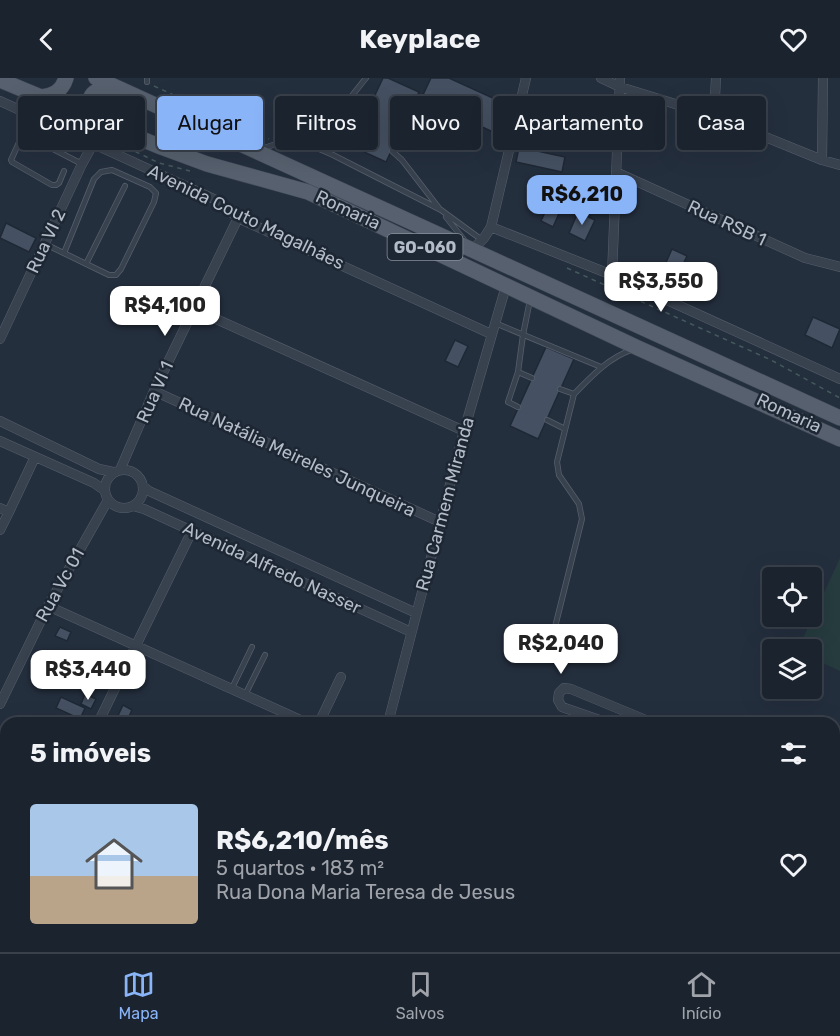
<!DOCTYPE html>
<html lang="pt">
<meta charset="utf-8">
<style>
:root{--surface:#1b232e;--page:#242b36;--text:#f1f3f6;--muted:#a0a4aa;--line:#39404a;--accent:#8ab4f8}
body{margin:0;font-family:Rubik,sans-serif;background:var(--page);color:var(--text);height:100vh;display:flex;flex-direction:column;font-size:22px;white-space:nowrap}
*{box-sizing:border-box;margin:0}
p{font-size:20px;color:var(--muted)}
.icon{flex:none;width:33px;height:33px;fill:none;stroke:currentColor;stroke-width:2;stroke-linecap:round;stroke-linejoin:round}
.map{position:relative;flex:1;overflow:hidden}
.panel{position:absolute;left:0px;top:639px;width:840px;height:236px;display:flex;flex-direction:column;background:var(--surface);border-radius:18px 18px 0 0;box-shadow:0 6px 24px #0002,0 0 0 2px var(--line)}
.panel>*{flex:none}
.hud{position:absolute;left:18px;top:18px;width:804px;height:54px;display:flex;gap:12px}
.fabs{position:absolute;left:762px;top:489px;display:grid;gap:12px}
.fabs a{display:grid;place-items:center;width:60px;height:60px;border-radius:6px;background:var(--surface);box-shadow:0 6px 24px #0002,0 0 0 2px var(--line);font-size:30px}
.price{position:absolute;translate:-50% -51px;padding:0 14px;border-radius:12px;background:#fff;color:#222;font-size:20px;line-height:39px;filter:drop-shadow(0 2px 3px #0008)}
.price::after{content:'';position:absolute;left:50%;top:36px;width:18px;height:14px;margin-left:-9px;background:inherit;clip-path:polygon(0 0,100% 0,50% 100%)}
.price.current{background:var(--accent);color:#111}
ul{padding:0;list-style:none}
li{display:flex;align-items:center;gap:18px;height:150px;padding:0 30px}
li+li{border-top:2px solid var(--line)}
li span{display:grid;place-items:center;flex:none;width:168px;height:120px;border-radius:6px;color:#555}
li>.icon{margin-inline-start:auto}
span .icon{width:72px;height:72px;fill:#fffc;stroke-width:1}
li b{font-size:26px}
h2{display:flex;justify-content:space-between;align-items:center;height:72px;padding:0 30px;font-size:26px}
.tag{padding:0 21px;border-radius:6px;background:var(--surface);box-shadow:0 6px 24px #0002,0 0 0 2px var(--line);font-size:21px;line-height:54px}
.tag.current{background:var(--accent);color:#111}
header{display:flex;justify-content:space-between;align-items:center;height:78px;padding:0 30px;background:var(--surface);font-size:27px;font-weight:700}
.menu{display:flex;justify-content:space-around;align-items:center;height:84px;border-top:2px solid var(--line);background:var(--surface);font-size:16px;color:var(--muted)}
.menu a{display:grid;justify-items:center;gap:3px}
.menu .current{color:var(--accent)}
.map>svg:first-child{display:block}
</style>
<header><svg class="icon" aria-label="back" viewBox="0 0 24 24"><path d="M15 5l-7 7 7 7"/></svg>Keyplace<svg class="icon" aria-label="heart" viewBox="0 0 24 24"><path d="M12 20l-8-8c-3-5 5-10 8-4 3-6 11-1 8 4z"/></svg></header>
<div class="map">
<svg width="840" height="874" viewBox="0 0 840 874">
<rect width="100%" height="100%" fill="#242f3e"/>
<path fill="#263c3f" d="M840 480V593L812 580V572L798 571Z
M579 869 784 868 790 874H577Z"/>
<path fill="#455162" stroke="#1f2835" stroke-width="1.5" d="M383 0H388L419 14 386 84 351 68Z
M431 0H449L506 26 493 54 421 21Z
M526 25 557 31 554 46 524 40Z
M643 31 652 35 647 50 637 47Z
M548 45 569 49 566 64 545 59Z
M519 69 565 79 562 94 516 84Z
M552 119 564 124 553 149 541 143Z
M578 134 595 142 585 163 569 155Z
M6 145 36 160 29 174 0 160Z
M672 171 687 178 674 205 660 198Z
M813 239 840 251 832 270 805 257Z
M455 262 468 268 458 289 445 283Z
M546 269 574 281 538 361 510 348Z
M60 549 71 554 67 563 55 558Z
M50 576 64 584 58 595 43 587Z
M85 616 96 621 91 631 81 626Z
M61 619 85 630 80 641 56 630Z
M123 627 132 632 126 645H118L115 644Z"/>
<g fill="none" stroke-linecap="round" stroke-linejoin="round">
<defs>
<path id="lane" d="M147 4V0
M327 49 366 0
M278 65 317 70 333 77 441 132 482 162
M261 71 327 49 357 56
M392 73 402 82 439 130
M64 93 59 105 56 107H52L12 84 11 82 21 60 23 57H26L82 86
M446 139 465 163
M45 166 109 197H116L121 191 154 124 156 115 150 109 112 92 101 94 94 101 64 175
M86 186 125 108
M530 222 523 257 518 294 532 300
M495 245 601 289
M518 294 508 324 518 329
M560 311 574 316C592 298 607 281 631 272
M547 342 565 351
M553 557 582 441 579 426 559 397 557 384 574 316
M232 610 252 569
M245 617 265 577"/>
<path id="street" d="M601 0 620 9 714 38 822 82 840 87
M0 23 216 122 238 140 491 256
M714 38 716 0
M822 82 823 0
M616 94 805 180 840 189
M491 149 612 197 840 301
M472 172 484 160 491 149 526 0
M612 197 620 0
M194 231 464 353
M0 261 82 86 93 66
M154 313 440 444
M0 343 99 391 113 394
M0 363 94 405 104 412
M105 411a19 19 0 1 1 38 0a19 19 0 1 1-38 0Z
M120 392 154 313 238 140
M143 408 149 413 416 535
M133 428 144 431 411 554
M0 430 9 434 0 452
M9 434 35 379
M48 528 307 645
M0 626 48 528 108 422
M98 645 192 453
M319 645 341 599
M388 645 464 353 506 208
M608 645 562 629 558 622 559 615 564 610 571 611 653 645
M834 685H840
M834 702 840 703
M0 757 6 760
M834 791 840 785
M834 811 840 819
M0 859 6 862
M20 868 31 874
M474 868 482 874
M81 874 82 868
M328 874 330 868
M424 874 427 868
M504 874 506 868"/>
<path id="primary" d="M96 0 840 340
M0 2 161 69 207 86 308 114 638 270 840 361
M40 19C54 18 62 13 66 0
M102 45C82 25 87 9 116 10"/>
</defs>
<use href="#lane" stroke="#565f6c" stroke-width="6"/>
<use href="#street" stroke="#565f6c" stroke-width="10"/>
<use href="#primary" stroke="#414a57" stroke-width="16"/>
<path stroke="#44595c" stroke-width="1.5" stroke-dasharray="4.5 4.5" stroke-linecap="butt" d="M154 8 269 61
M103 58 159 85 190 93
M567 190 771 282 840 320
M165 874 186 868"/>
<use href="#lane" stroke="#38414e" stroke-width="4.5"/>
<use href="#street" stroke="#38414e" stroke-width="9"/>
<use href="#primary" stroke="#56606e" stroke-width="15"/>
</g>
<g text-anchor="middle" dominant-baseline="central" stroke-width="5" stroke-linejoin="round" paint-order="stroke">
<rect fill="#1d2633" stroke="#878f9c" stroke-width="1.5" x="387.5" y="156" width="75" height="26" rx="4.5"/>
<g font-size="16" font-weight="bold" fill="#b4bcc9">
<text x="425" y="169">GO-060</text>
</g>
<g font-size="18" fill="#b4bcc9" stroke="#1d2633">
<text transform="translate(348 132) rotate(25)">Romaria</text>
<text transform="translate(246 139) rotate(26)">Avenida Couto Magalhães</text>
<text transform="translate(727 145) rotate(25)">Rua RSB 1</text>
<text transform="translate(46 163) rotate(-65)">Rua VI 2</text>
<text transform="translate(155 314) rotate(-66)">Rua VI 1</text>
<text transform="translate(789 335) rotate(25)">Romaria</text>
<text transform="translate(297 379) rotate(25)">Rua Natália Meireles Junqueira</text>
<text transform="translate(445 426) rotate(-75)">Rua Carmem Miranda</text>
<text transform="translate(272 490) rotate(25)">Avenida Alfredo Nasser</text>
<text transform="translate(60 507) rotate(-61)">Rua Vc 01</text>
</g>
</g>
</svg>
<div class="fabs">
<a><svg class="icon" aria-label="locate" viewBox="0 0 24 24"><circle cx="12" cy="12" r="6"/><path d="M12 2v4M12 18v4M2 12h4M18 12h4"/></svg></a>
<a><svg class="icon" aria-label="layers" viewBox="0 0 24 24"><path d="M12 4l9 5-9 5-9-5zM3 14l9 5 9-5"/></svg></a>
</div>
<b class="price current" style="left:582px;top:148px">R$6,210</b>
<b class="price" style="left:661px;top:235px">R$3,550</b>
<b class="price" style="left:165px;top:259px">R$4,100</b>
<b class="price" style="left:561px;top:597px">R$2,040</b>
<b class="price" style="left:88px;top:623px">R$3,440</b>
<div class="hud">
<a class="tag">Comprar</a>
<a class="tag current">Alugar</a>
<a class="tag">Filtros</a>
<a class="tag">Novo</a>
<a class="tag">Apartamento</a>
<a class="tag">Casa</a>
</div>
<section class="panel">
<h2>5 imóveis<svg class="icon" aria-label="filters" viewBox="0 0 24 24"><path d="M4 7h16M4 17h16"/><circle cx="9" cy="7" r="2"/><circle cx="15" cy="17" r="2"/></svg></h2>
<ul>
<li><span style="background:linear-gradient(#a9c7e8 60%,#b9a48a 0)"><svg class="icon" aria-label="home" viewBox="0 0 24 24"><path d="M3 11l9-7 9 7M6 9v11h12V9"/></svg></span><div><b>R$6,210/mês</b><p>5 quartos · 183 m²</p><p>Rua Dona Maria Teresa de Jesus</p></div><svg class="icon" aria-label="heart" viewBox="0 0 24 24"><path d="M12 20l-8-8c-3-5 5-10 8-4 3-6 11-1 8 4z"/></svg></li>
</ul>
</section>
</div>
<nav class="menu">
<a class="current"><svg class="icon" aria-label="map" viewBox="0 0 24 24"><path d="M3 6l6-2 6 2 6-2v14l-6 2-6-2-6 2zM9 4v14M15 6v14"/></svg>Mapa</a>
<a><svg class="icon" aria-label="saved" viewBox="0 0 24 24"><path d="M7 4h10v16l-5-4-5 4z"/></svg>Salvos</a>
<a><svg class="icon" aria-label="home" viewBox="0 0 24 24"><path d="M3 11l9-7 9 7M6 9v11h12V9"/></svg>Início</a>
</nav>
